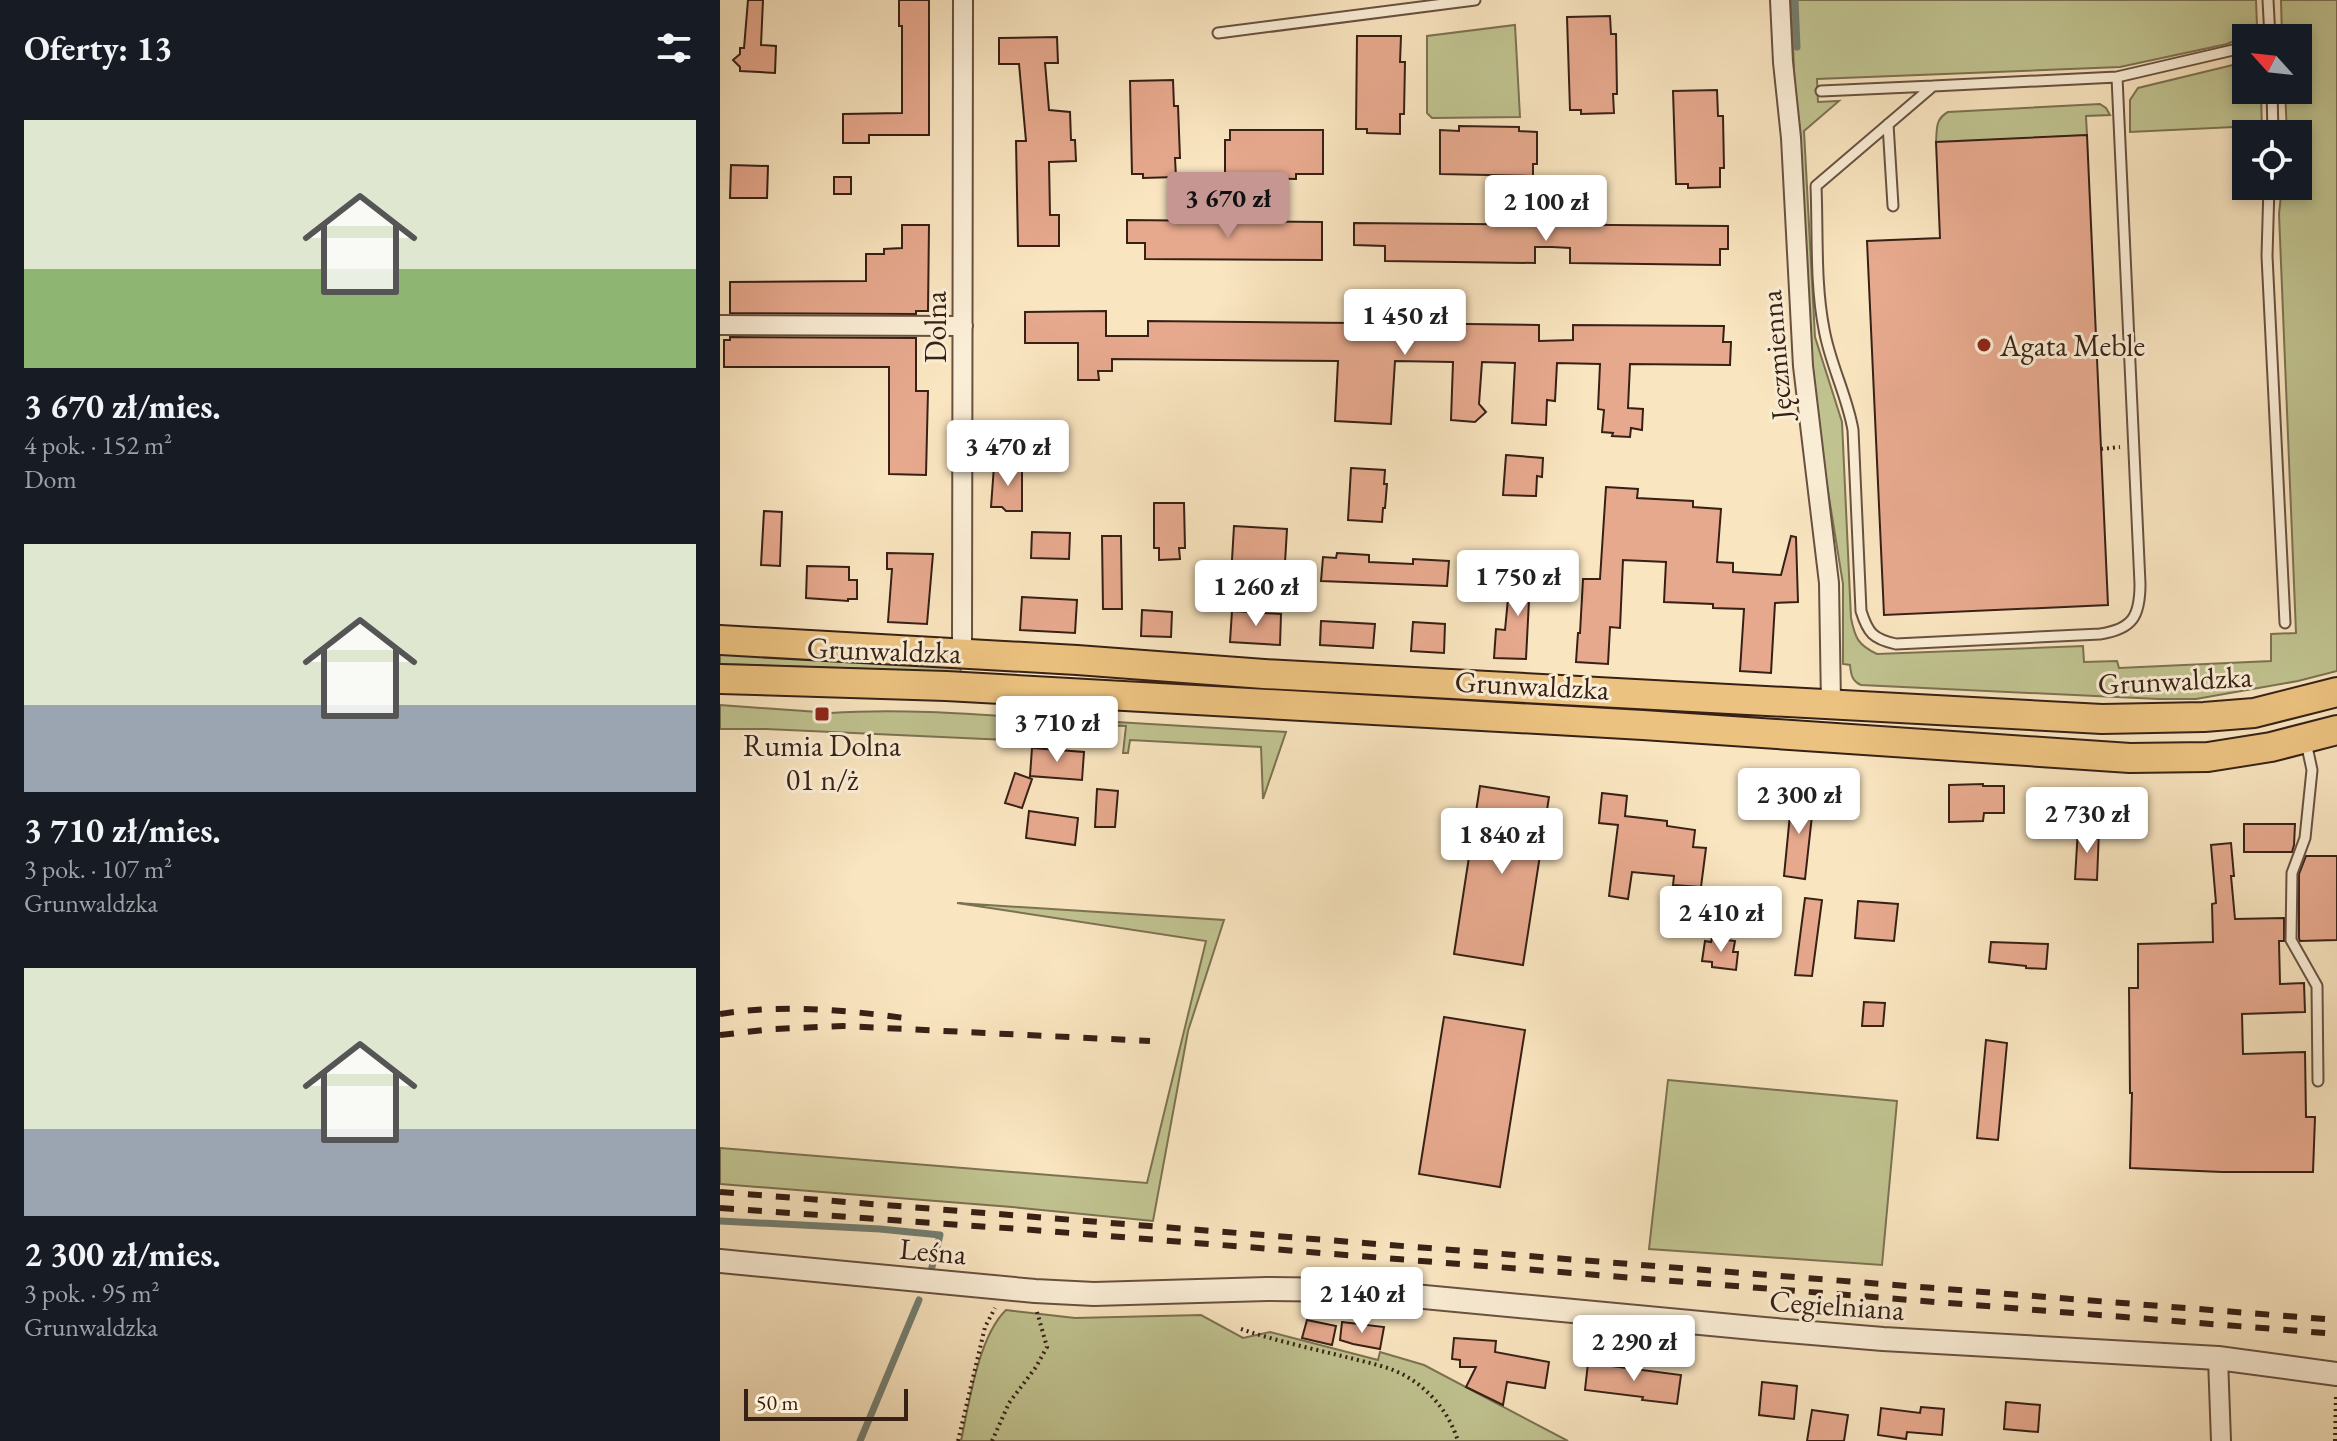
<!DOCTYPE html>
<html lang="pl">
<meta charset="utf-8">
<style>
:root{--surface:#171b24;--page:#20242c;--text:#f1f3f6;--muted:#9ea1a6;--accent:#c59692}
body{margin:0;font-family:"EB Garamond",serif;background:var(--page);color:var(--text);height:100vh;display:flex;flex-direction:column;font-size:30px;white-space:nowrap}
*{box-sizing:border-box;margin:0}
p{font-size:26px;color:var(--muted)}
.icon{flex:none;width:44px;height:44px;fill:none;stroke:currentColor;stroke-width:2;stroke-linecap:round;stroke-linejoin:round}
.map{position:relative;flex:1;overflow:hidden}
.details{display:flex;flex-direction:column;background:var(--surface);width:720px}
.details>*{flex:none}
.needle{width:52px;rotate:297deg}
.buttons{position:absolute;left:1512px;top:24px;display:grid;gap:16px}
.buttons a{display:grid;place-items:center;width:80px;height:80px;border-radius:0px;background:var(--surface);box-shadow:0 4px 12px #0003;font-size:40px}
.scale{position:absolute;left:24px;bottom:20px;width:164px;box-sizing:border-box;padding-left:8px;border:4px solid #372015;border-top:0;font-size:22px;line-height:28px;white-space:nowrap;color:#372015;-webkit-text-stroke:6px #fbeed6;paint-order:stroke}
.price{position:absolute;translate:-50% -68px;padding:0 18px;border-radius:8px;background:#fff;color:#222;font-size:26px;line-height:52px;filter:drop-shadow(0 2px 4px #0008)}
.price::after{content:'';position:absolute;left:50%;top:48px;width:24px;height:18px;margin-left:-12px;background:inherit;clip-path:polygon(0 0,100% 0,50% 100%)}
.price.on{background:var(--accent);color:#111}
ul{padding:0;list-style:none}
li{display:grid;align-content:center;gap:16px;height:424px;padding:0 24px}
li span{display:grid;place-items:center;height:248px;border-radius:0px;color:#555}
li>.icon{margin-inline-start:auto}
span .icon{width:144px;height:144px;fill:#fffc;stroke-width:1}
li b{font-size:34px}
h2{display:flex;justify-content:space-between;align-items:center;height:96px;padding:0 24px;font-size:34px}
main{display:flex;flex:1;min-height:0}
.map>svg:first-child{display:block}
</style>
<main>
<section class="details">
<h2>Oferty: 13<svg class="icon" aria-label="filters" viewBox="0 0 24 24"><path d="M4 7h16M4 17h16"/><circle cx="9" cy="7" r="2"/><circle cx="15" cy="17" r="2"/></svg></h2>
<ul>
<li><span style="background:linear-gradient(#dfe7d0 60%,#8fb573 0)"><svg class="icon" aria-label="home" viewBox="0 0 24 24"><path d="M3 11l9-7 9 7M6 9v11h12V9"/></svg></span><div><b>3 670 zł/mies.</b><p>4 pok. · 152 m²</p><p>Dom</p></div></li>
<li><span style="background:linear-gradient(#dfe7d0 65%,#9aa5b1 0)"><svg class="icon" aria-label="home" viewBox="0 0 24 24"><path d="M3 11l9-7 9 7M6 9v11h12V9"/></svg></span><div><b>3 710 zł/mies.</b><p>3 pok. · 107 m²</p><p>Grunwaldzka</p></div></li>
<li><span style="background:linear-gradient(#dfe7d0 65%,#9aa5b1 0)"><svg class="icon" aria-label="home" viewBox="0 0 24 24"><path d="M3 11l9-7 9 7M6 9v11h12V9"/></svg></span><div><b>2 300 zł/mies.</b><p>3 pok. · 95 m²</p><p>Grunwaldzka</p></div></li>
</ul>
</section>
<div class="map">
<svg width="1617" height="1441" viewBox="0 0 1617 1441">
<rect width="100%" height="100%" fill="#f9e5c0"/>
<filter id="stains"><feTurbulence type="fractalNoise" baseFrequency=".0025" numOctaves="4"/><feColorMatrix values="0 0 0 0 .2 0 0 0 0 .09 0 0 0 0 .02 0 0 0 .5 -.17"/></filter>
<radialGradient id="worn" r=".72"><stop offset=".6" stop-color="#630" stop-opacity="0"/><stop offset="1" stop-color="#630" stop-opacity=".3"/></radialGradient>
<path fill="#c0c390" stroke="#7c7252" stroke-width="2" d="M1071 0H1536L1537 26 1528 35 1507 44 1400 67 1097 79 1098 102 1119 101 1084 131 1095 337 1122 422 1131 618C1135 638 1138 645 1157 654L1363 646 1364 662 1397 661 1399 668 1551 661V634L1576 633 1559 214 1562 186H1578V134H1567L1565 90H1578V38H1562L1561 0H1617V671L1578 681 1476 699H1439L1141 685C1132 681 1131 675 1130 665L1123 664V584L1105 473 1091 352 1080 130 1075 93Z
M795 25 800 117 712 118 707 113V36Z
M1521 63 1526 64V90H1541L1542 134H1536L1535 126 1410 132V100L1418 88Z
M1380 104 1386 108 1390 115 1366 116 1367 135 1216 143C1217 129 1215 119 1228 112Z
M0 654 241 667 240 675 151 669 0 664Z
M0 705 98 712V715L109 717 110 713C196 707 283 717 369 722V725L319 722 310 741 46 729H0Z
M379 721 566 732 543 799 541 747 410 740 408 753H403L406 726 379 725Z
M237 903 504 920 468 1031 433 1221 292 1207 0 1184V1148L427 1183 486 941Z
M948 1080 1177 1101 1162 1265 929 1249Z
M286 1310 355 1318 481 1315 523 1338 550 1332 658 1360 660 1352 704 1365 848 1441H241C249 1404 258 1337 286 1310Z"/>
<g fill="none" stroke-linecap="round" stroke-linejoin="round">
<path stroke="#757f71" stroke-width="7" d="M1075 0 1077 47
M0 1221 160 1229 220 1235 212 1267
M140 1441 199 1300"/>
</g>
<path fill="#e7a98e" stroke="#372015" stroke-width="2" d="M28 0H43L41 45 56 46 55 73 20 71V67L13 60 20 54V48H24Z
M179 0H209V135H149V143H123V114L182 113V26H179Z
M890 16 891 34H896L897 94H893L894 113 861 114V110H850L847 17Z
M637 36H681L680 62H685L684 114H680V134L647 133V129H636Z
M337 37 338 63H325L329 110 350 112 351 140H355L356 161 329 162 330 215H339V246H298L296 141H306L299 64H279V38Z
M453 80 454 106H458L460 158H455L456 177 423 178V174H412L410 81Z
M997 90 998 116H1003L1004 168H1000V187L968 188V184H956L953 91Z
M739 126 799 127V131L817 132V164H813V176L720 174V130L739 131Z
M510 130H603V174H576V179L524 178 525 174H505V140H510Z
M1367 135 1388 605 1164 615 1147 241 1220 238 1216 142Z
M11 165 48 166 47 198H10Z
M114 177H131V194H114Z
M407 220 602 222V260L425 259V243H407Z
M634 223 1008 226V249H1000V265L850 263V248L832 247H815V263L665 261V246L634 245Z
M182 225H209L208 311H196V314L10 313V282L146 281V254H164V249L182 248Z
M386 311V336H428V321L634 323 633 339H668L669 323 819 325V341L853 340V325L1004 326 1003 342H1011L1010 365 910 364 908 408 923 409 922 430 911 428 910 437 892 436 893 433 882 432 884 410 878 409 880 364 837 363 835 401 827 400 826 425 792 423 795 363 762 362 759 404 766 412 755 422 731 420 733 362 675 361 671 424 615 421 618 361 392 359V371H378L379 380H358V343H305V312Z
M10 337 196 338V391H208L206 475 169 474V367H4V340H10Z
M786 455 823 458 822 477 817 476 816 496 783 495Z
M274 466 302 467V511H286L282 507H271Z
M631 468 665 470 664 484H667L665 508H663L662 522 628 520Z
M886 487 918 489 917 498 973 501V507L1001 509 997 562 1013 563V572L1061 575 1071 536 1076 537 1078 602 1055 603 1051 673 1020 671 1024 609 993 608V604L944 602 946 562 903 560 900 628 890 627 888 664 856 662 858 633H860L863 579H880Z
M434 503H464L465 548H459L460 559 439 560V548H434Z
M44 511 62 512 60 566 41 565Z
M514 526 567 529 564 580 511 577Z
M312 532 350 533 349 559 311 558Z
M382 536H401L402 609H383Z
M167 553 213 554 207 624 168 622 172 569H167Z
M617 553 649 555V562L693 564V559L729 561 727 586 601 581 603 557 616 558Z
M87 566 129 567V580H137V599H128V601L86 598Z
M790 578 826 581 824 601 809 600 806 659 774 658 776 629 785 630Z
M302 597 357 600 355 633 300 630Z
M422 610 452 612 451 637 421 636Z
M512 611 561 614 560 645 510 642Z
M601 621 655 624 653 648 600 645Z
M693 622 725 624 724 653 691 651Z
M312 748 364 752 362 780 310 776Z
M295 773 312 779 302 808 285 803Z
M1263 784V786H1284V813H1264L1263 821 1229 822V785Z
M760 786 829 797 803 965 734 954Z
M377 789 398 791 395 827H375Z
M882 793 907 796 905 816 947 821V826L975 830 973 847 986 848 981 887 953 885 954 876 912 872 908 899 889 896 898 825 879 823Z
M1072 794 1094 797 1085 879 1064 876Z
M309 811 358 818 355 845 306 838Z
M1524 824H1575L1574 845 1572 852H1524Z
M1358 829 1379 830 1377 880 1355 879Z
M1511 843 1514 876H1511L1515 919 1564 918V941H1559L1560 984 1584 983 1585 1012 1522 1014 1523 1054 1585 1052 1586 1117H1595L1593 1172H1502L1410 1168 1412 1093H1410L1409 988H1418V944L1493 942 1492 904 1496 903 1491 845Z
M1586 856H1617V940L1580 941 1579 938V874Z
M1085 898 1102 900 1092 976 1075 975Z
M1138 901 1178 904 1174 941 1135 938Z
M992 938 1015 941 1013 952H1018L1016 970 992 967V962L982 961 985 941 991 942Z
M1271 942 1328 944 1326 969 1306 968V966L1269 962Z
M1144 1002 1165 1003 1163 1026H1142Z
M724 1017 805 1030 780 1187 699 1174Z
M1266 1040 1287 1043 1278 1140 1257 1138Z
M587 1320 616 1326 612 1345 582 1338Z
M622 1322 664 1327 660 1349 633 1344 620 1340Z
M734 1338 776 1341 775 1352 829 1362 825 1388 787 1382 783 1405 746 1387 756 1367H740V1360L732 1359Z
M868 1363 961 1375 957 1404 922 1400 923 1397 865 1390Z
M1042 1382 1077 1386 1074 1419 1039 1415Z
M1286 1402 1320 1405 1318 1432 1284 1429Z
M1201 1407 1224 1409 1222 1435 1187 1432 1186 1439 1158 1435 1161 1408 1200 1413Z
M1092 1410 1128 1415 1124 1441H1087Z"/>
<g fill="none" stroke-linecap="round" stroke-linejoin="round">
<defs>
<path id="service" d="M1548 0 1550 38
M498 33 755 0
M1397 77 1213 86 1096 186C1098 233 1095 283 1104 329 1110 364 1127 395 1133 430L1141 611C1148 633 1153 639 1176 644L1380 634C1413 629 1420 616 1420 584L1397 77 1526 47
M1552 90 1553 134
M1101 91 1213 86
M1168 124 1173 206
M1549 186 1547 256 1565 623
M1586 742 1592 770 1585 838 1572 873 1571 940 1597 986 1598 1081"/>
<path id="minor" d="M1060 0 1063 62 1071 138 1083 366 1109 583 1111 704
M0 325 243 326
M242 654 243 0
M1498 1358 1501 1441"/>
<path id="tertiary" d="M0 1261 315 1291 374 1294 547 1289 630 1290 1044 1329 1163 1339 1498 1358 1617 1374"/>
<path id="primary" d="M0 640 357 660 544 674 1382 719 1484 717 1534 713 1617 692
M0 679 226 686 923 725 1410 758 1488 757 1551 747 1617 730"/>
</defs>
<use href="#service" stroke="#685140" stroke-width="13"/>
<use href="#minor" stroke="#685140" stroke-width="22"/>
<use href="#tertiary" stroke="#685140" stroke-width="26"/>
<use href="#primary" stroke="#372015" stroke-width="32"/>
<path stroke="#372015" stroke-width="4" stroke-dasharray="2 4" stroke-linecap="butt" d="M1381 449 1400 447
M521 1329C556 1341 594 1349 630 1358 649 1363 672 1367 689 1378 712 1392 730 1415 738 1441
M238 1441 265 1327 275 1308
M272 1441 289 1403 316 1367 327 1347 317 1312
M1615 1441 1616 1395"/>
<use href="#service" stroke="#fbeed6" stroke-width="9"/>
<use href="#minor" stroke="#fbeed6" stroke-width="18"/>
<use href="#tertiary" stroke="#fbeed6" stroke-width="22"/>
<use href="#primary" stroke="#ecc280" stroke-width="28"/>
<path stroke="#372015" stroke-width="6" stroke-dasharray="14 14" stroke-linecap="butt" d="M0 1014C63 1004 128 1010 191 1019
M0 1035 53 1029 123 1026 430 1041
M0 1192 1617 1320
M0 1208 313 1230 1617 1334"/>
</g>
<g fill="#8f2418" stroke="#fbeed6" stroke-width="3">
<circle cx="1264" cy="345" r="8"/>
<rect x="94" y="706" width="16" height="16" rx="4"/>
</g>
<g text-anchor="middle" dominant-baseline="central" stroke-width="6" stroke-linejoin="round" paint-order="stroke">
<g font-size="30" fill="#372015" stroke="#fbeed6">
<text transform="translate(215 327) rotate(-90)">Dolna</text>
<text transform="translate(1056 355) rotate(-95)">Jęczmienna</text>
<text transform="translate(164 650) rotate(2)">Grunwaldzka</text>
<text transform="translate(1455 680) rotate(-3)">Grunwaldzka</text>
<text transform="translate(812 685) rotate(3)">Grunwaldzka</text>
<text transform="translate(213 1251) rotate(5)">Leśna</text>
<text transform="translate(1117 1305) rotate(4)">Cegielniana</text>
</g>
<g font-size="30" fill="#372015" stroke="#fbeed6" text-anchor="start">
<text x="1280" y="345">Agata Meble</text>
<text x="102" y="745" text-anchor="middle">Rumia Dolna<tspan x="102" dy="34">01 n/ż</tspan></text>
</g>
</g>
<rect width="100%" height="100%" filter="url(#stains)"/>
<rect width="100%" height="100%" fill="url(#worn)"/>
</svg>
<div class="buttons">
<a><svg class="needle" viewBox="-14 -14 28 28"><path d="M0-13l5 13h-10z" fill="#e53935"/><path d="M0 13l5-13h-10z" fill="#9ea1a6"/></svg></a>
<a><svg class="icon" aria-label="locate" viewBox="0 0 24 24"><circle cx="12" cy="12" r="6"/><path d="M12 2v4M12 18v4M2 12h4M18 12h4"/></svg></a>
</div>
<div class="scale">50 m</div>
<b class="price on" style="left:508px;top:240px">3 670 zł</b>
<b class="price" style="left:826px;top:243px">2 100 zł</b>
<b class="price" style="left:685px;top:357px">1 450 zł</b>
<b class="price" style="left:288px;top:488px">3 470 zł</b>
<b class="price" style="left:798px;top:618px">1 750 zł</b>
<b class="price" style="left:536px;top:628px">1 260 zł</b>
<b class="price" style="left:337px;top:764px">3 710 zł</b>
<b class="price" style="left:1079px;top:836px">2 300 zł</b>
<b class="price" style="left:1367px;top:855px">2 730 zł</b>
<b class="price" style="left:782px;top:876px">1 840 zł</b>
<b class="price" style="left:1001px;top:954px">2 410 zł</b>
<b class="price" style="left:642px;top:1335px">2 140 zł</b>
<b class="price" style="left:914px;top:1383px">2 290 zł</b>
</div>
</main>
